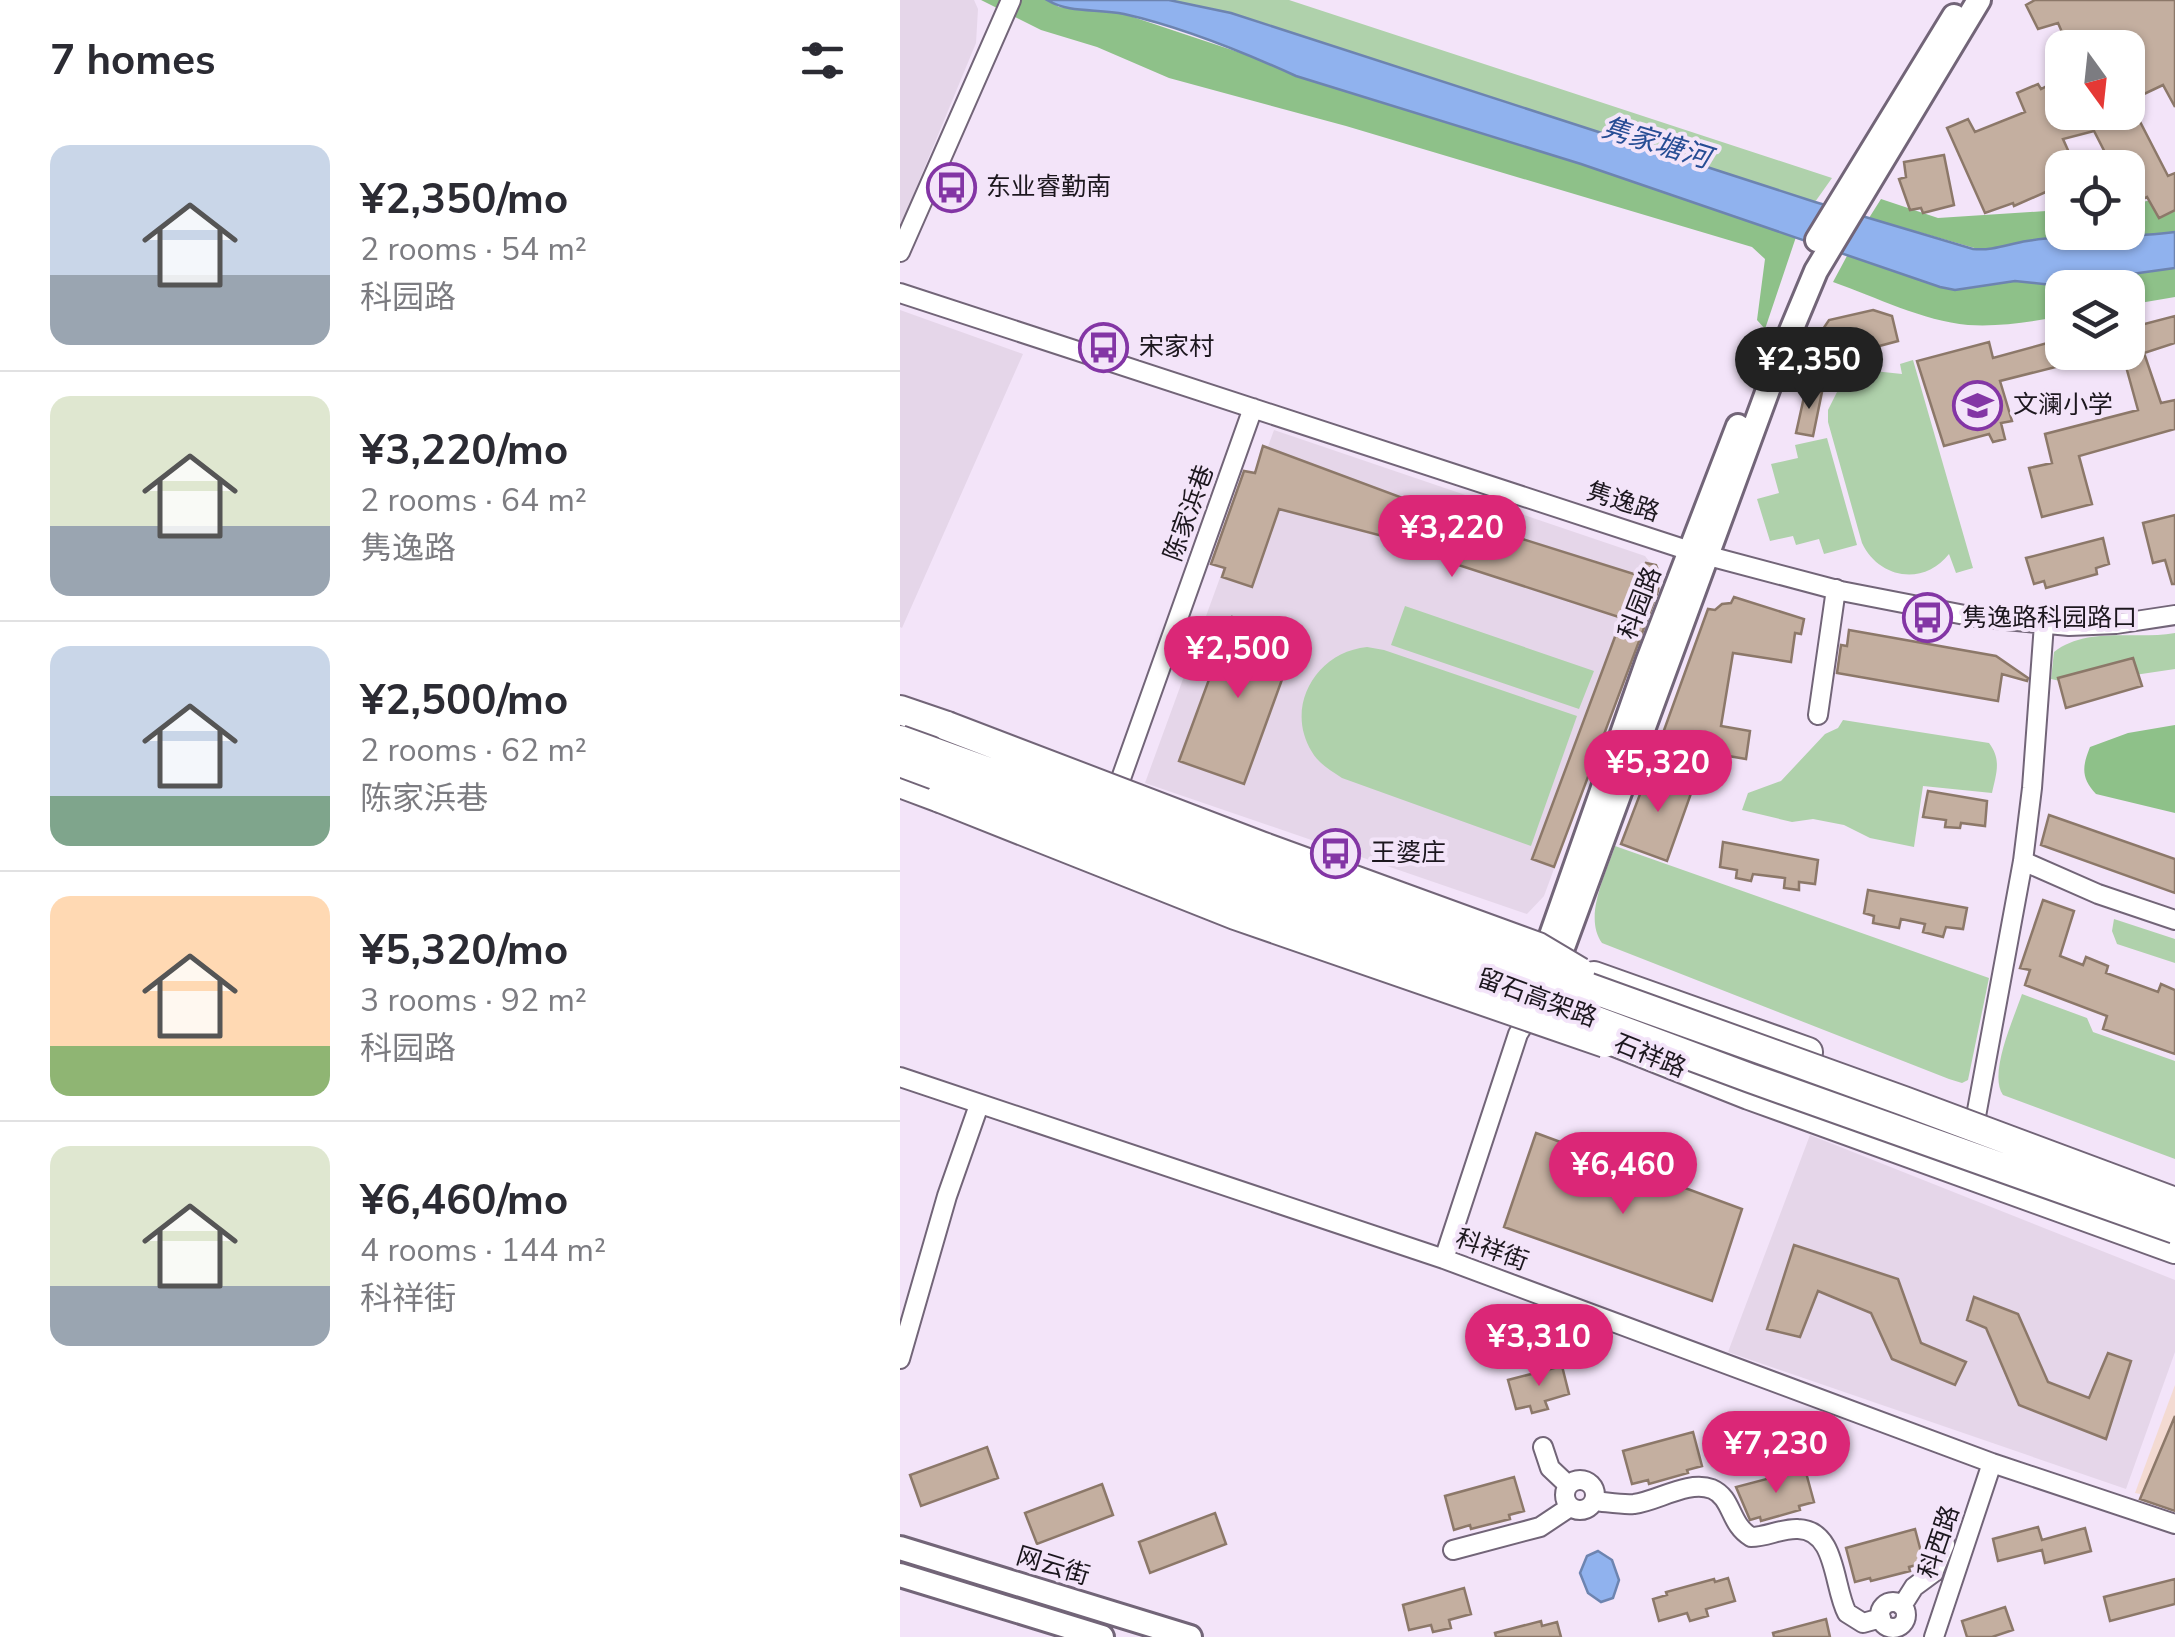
<!DOCTYPE html>
<meta charset="utf-8">
<style>
:root{--surface:#fff;--page:#f7f7f7;--text:#2b2b33;--muted:#7c7c81;--line:#e1e1e2;--accent:#db2777}
body{margin:0;font-family:"Nunito Sans","Noto Sans SC",sans-serif;background:var(--page);color:var(--text);height:100vh;display:flex;flex-direction:column;font-size:38px;white-space:nowrap}
*{box-sizing:border-box;margin:0}
p{font-size:32px;color:var(--muted)}
.icon{flex:none;width:55px;height:55px;fill:none;stroke:currentColor;stroke-width:2;stroke-linecap:round;stroke-linejoin:round}
.map{position:relative;flex:1;overflow:hidden}
.panel{display:flex;flex-direction:column;background:var(--surface);width:900px}
.panel>*{flex:none}
.needle{width:65px;rotate:165deg}
.tools{position:absolute;left:1145px;top:30px;display:grid;gap:20px}
.tools a{display:grid;place-items:center;width:100px;height:100px;border-radius:20px;background:var(--surface);box-shadow:0 2px 8px #0004;font-size:50px}
.price{position:absolute;translate:-50% -85px;padding:0 22px;border-radius:35px;background:var(--accent);color:#fff;font-size:32px;line-height:65px;filter:drop-shadow(0 2px 5px #0008)}
.price::after{content:'';position:absolute;left:50%;top:60px;width:30px;height:22px;margin-left:-15px;background:inherit;clip-path:polygon(0 0,100% 0,50% 100%)}
.price.selected{background:#222;color:#fff}
ul{padding:0;list-style:none}
li{display:flex;align-items:center;gap:30px;height:250px;padding:0 50px}
li+li{border-top:2px solid var(--line)}
li span{display:grid;place-items:center;flex:none;width:280px;height:200px;border-radius:20px;color:#555}
li>.icon{margin-inline-start:auto}
span .icon{width:120px;height:120px;fill:#fffc;stroke-width:1}
li b{font-size:42px}
h2{display:flex;justify-content:space-between;align-items:center;height:120px;padding:0 50px;font-size:42px}
main{display:flex;flex:1;min-height:0}
.map>svg:first-child{display:block}
</style>
<main>
<section class="panel">
<h2>7 homes<svg class="icon" aria-label="filters" viewBox="0 0 24 24"><path d="M4 7h16M4 17h16"/><circle cx="9" cy="7" r="2"/><circle cx="15" cy="17" r="2"/></svg></h2>
<ul>
<li><span style="background:linear-gradient(#c9d6e8 65%,#9aa5b1 0)"><svg class="icon" aria-label="home" viewBox="0 0 24 24"><path d="M3 11l9-7 9 7M6 9v11h12V9"/></svg></span><div><b>¥2,350/mo</b><p>2 rooms · 54 m²</p><p>科园路</p></div></li>
<li><span style="background:linear-gradient(#dfe7d0 65%,#9aa5b1 0)"><svg class="icon" aria-label="home" viewBox="0 0 24 24"><path d="M3 11l9-7 9 7M6 9v11h12V9"/></svg></span><div><b>¥3,220/mo</b><p>2 rooms · 64 m²</p><p>隽逸路</p></div></li>
<li><span style="background:linear-gradient(#c9d6e8 75%,#7fa58c 0)"><svg class="icon" aria-label="home" viewBox="0 0 24 24"><path d="M3 11l9-7 9 7M6 9v11h12V9"/></svg></span><div><b>¥2,500/mo</b><p>2 rooms · 62 m²</p><p>陈家浜巷</p></div></li>
<li><span style="background:linear-gradient(#ffd9b3 75%,#8fb573 0)"><svg class="icon" aria-label="home" viewBox="0 0 24 24"><path d="M3 11l9-7 9 7M6 9v11h12V9"/></svg></span><div><b>¥5,320/mo</b><p>3 rooms · 92 m²</p><p>科园路</p></div></li>
<li><span style="background:linear-gradient(#dfe7d0 70%,#9aa5b1 0)"><svg class="icon" aria-label="home" viewBox="0 0 24 24"><path d="M3 11l9-7 9 7M6 9v11h12V9"/></svg></span><div><b>¥6,460/mo</b><p>4 rooms · 144 m²</p><p>科祥街</p></div></li>
</ul>
</section>
<div class="map">
<svg width="1275" height="1637" viewBox="0 0 1275 1637">
<rect width="100%" height="100%" fill="#f3e4f9"/>
<path fill="#e5d6e9" d="M0 0H74L78 9 76 43 0 227Z
M0 310 123 354 2 628 0 627Z
M374 430 745 556 755 569 758 587 644 896 627 914 245 783Z
M910 1135 1275 1280V1352L1226 1489 828 1352Z"/>
<path fill="#f3dad2" d="M1275 1385V1501L1235 1493Z"/>
<path fill="#afd1ab" d="M269 0H389L932 178 915 202 331 13Z
M1013 360 1073 568 1056 573 1049 554C1024 586 979 579 962 543L928 422V410L941 384 952 376 974 371 1002 374 1000 364Z
M927 438 957 545 924 554 919 539 896 545 893 536 870 541 857 499 879 493 871 464 898 458 895 445Z
M505 606 694 671 679 709 491 645Z
M1275 633V669L1174 684 1151 679 1154 652C1187 626 1235 640 1275 633Z
M467 647 484 650 677 716 631 846 442 778C430 770 419 764 412 752 384 707 416 652 467 647Z
M943 720 1089 743C1102 760 1096 774 1092 793L1023 786 1014 847 970 838 944 825 913 819 892 822 842 810 848 793 881 781 925 734 938 728Z
M715 846 1089 978 1068 1080 1062 1083 1049 1079 702 943C683 917 706 874 715 846Z
M1214 919 1275 939V963L1217 944 1212 931Z
M1122 994 1187 1018 1193 1032 1275 1061V1159L1103 1095C1088 1074 1114 1018 1122 994Z"/>
<path fill="#8ec189" d="M81 0H147L159 7 221 13 356 58 396 76 681 164 896 237 865 329 857 320 865 259 852 247 446 126 269 78 197 47 141 30Z
M1275 195V232L1085 251 969 218 981 199 1038 218 1146 211 1156 222 1162 221V232H1228V205Z
M948 254 1055 290 1115 281 1152 285 1275 268V297L1228 305V288H1162V316C1132 322 1099 327 1068 325 1023 321 976 297 933 282Z
M1275 725V813L1196 794C1181 778 1182 767 1190 747L1228 733Z"/>
<path fill="#90b2ee" stroke="#6d84b0" stroke-width="2.5" d="M147 0H269L331 13 915 202 1073 249C1093 251 1108 244 1127 241 1175 233 1226 239 1275 232V268L1152 285 1115 281 1055 290 1040 287 681 164 396 76C341 51 282 27 224 14 198 8 170 14 147 0Z
M698 1551 712 1560 719 1580 713 1598 701 1602 688 1593 680 1573 687 1556Z"/>
<path fill="#c4afa0" stroke="#8c7869" stroke-width="2.5" d="M1135 0H1275V107L1263 85 1242 95 1228 57V48H1169L1158 23 1138 29 1126 5Z
M1162 78V112H1235L1268 176 1275 173V210L1259 218 1247 197 1236 203 1228 193V168H1213L1194 131 1163 139 1176 168H1162V223L1148 191 1114 206 1113 203 1085 213 1047 128 1068 119 1075 132 1125 112 1117 93 1138 84 1141 89Z
M1044 155 1054 205 1023 213 1021 208 1010 210 999 179 1006 177 1004 162Z
M1228 306H1231L1237 326 1275 316V343L1244 353 1261 403 1275 400V429L1179 456 1192 504 1142 517 1129 468 1152 463 1145 434 1238 410 1222 352H1228Z
M973 310 992 316 998 341 923 361 917 338 929 320Z
M1162 339V352H1195V357L1100 381 1112 421 1101 423 1105 439 1093 442 1089 434 1044 446 1017 361 1089 342 1093 358Z
M906 388 922 392 913 436 896 433Z
M363 446 559 519 740 576 746 563 756 565 760 575 758 591 654 867 632 859 722 618 549 562 552 554 379 509 352 587 322 577 325 568 311 564 344 471 355 473Z
M1275 515V584H1272L1265 560 1253 563 1243 523Z
M1203 538 1209 564 1196 568 1197 574 1146 588 1144 581 1134 584 1126 558Z
M834 597 904 619 901 634 895 633 891 662 833 653 821 726 850 731 846 759 759 744 808 609 815 610 822 604 831 603Z
M332 617 396 641 344 784 279 761Z
M949 630 1096 656 1128 678 1127 681 1102 674 1098 701 937 673 941 645 947 646Z
M1233 658 1242 686 1166 708 1158 678Z
M750 768 794 785 767 861 721 844Z
M1028 791 1087 801 1085 826 1061 823 1060 828 1045 827 1046 820 1023 817Z
M1149 815 1275 859V893L1141 845Z
M823 842 918 860 915 884 899 882V890L884 888 885 878 853 874 851 881 836 878 837 870 820 867Z
M968 890 1067 908 1063 929 1046 927 1043 937 1023 932 1025 924 1001 919 999 928 973 923 974 916 964 913Z
M1143 900 1174 911 1160 956 1183 965 1186 957 1208 966 1206 973 1258 992 1261 984 1275 990V1054L1203 1029 1207 1016 1125 985 1130 970 1120 968Z
M636 1133 842 1209 812 1301 604 1227Z
M894 1245 998 1279 1021 1343 1066 1362 1055 1385 992 1359 971 1313 918 1291 900 1337 867 1329Z
M1074 1297 1118 1314 1148 1382 1189 1398 1208 1353 1231 1361 1206 1439 1119 1405 1086 1328 1067 1320Z
M662 1366 669 1394 645 1401 648 1409 632 1413 630 1406 616 1409 608 1380Z
M1275 1416V1511L1240 1499Z
M793 1432 802 1466 787 1470 788 1473 749 1484 748 1480 732 1484 723 1451Z
M87 1447 98 1478 21 1506 10 1475Z
M905 1469 914 1502 899 1506 900 1510 861 1521 860 1517 850 1520 836 1487Z
M614 1477 624 1511 609 1515 610 1519 571 1529 570 1525 554 1530 545 1496Z
M202 1484 213 1515 137 1544 125 1513Z
M315 1513 326 1544 250 1573 239 1542Z
M1138 1527 1142 1540 1185 1528 1191 1551 1145 1563 1142 1550 1098 1561 1093 1539Z
M1015 1529 1024 1563 1009 1567 1010 1571 971 1581 970 1578 955 1582 946 1548Z
M828 1578 835 1601 806 1609 808 1616 790 1621 787 1613 759 1621 753 1599 767 1595 766 1592 814 1579 815 1582Z
M1275 1579V1604L1210 1621 1204 1597Z
M564 1588 571 1614 549 1620 551 1628 533 1632 531 1625 509 1630 503 1605Z
M1105 1607 1113 1630 1092 1637H1067L1062 1621Z
M926 1619 930 1637H874L873 1633Z
M641 1621 642 1626 657 1622 661 1637H596L595 1633Z"/>
<g fill="none" stroke-linecap="round" stroke-linejoin="round">
<defs>
<path id="minor" d="M0 252 111 0
M0 293 790 551 941 591 1075 617 1169 626 1216 624 1275 615
M918 715 936 589
M214 798 353 408
M1123 861 1198 894 1275 920
M0 1077 544 1259 1092 1463 1275 1524
M1076 1116 1123 861 1132 788 1144 624
M544 1259 618 1034 633 1010
M0 1359 47 1196 79 1105
M643 1447 650 1468 668 1485
M665 1495a15 15 0 1 1 30 0a15 15 0 1 1-30 0Z
M694 1501C707 1502 721 1505 734 1504 758 1501 788 1480 812 1489 833 1498 829 1524 851 1537 867 1537 882 1528 898 1529 937 1530 933 1587 947 1613L963 1623 981 1618
M553 1550 640 1527 670 1507
M980 1615a13 13 0 1 1 26 0a13 13 0 1 1-26 0Z
M1002 1606 1014 1587 1033 1573 1045 1544
M1034 1637 1092 1463"/>
<path id="tertiary" d="M917 240 1054 16
M641 964 748 660 838 426
M654 972 880 357 916 271 1079 0
M0 1548 290 1637
M0 1575 202 1637"/>
<path id="primary" d="M694 976 908 1052
M700 1036 849 1095 1275 1249"/>
<path id="trunk" d="M0 710 47 726
M0 783 40 798"/>
</defs>
<use href="#minor" stroke="#726578" stroke-width="22"/>
<use href="#tertiary" stroke="#726578" stroke-width="28"/>
<use href="#primary" stroke="#726578" stroke-width="32"/>
<use href="#trunk" stroke="#726578" stroke-width="32"/>
<use href="#minor" stroke="#fff" stroke-width="18"/>
<use href="#tertiary" stroke="#fff" stroke-width="22"/>
<use href="#primary" stroke="#fff" stroke-width="28"/>
<use href="#trunk" stroke="#fff" stroke-width="28"/>
<defs>
<path id="trunk-bridge" d="M47 726 361 846 638 947 680 972
M0 740 1004 1101 1275 1202
M0 762 850 1078 1275 1229
M40 798 335 915 705 1043"/>
</defs>
<use href="#trunk-bridge" stroke="#726578" stroke-width="32" stroke-linecap="butt"/>
<use href="#trunk-bridge" stroke="#fff" stroke-width="28"/>
</g>
<defs>
<symbol id="bus-ring" viewBox="-11 -11 22 22"><circle r="9.5" fill="#f3e4f9" stroke="#8335a5" stroke-width="1.5"/><path d="M-5-6H5V4H4V6H2V4H-2V6H-4V4H-5ZM-3.5-4V0h7V-4ZM-3.5 1.2v1.5H-2V1.2ZM2 1.2v1.5H3.5V1.2Z" fill="#8335a5"/></symbol>
<symbol id="school-ring" viewBox="-11 -11 22 22"><circle r="9.5" fill="#f3e4f9" stroke="#8335a5" stroke-width="1.5"/><path d="M0-5L7-2L0 1L-7-2ZM-4 1L0 2.5L4 1V4Q0 6-4 4Z" fill="#8335a5"/></symbol>
</defs>
<g fill-rule="evenodd">
<use href="#bus-ring" x="24" y="160" width="55" height="55"/>
<use href="#bus-ring" x="176" y="320" width="55" height="55"/>
<use href="#school-ring" x="1050" y="378" width="55" height="55"/>
<use href="#bus-ring" x="1000" y="590" width="55" height="55"/>
<use href="#bus-ring" x="408" y="826" width="55" height="55"/>
</g>
<g text-anchor="middle" dominant-baseline="central" stroke-width="8" stroke-linejoin="round" paint-order="stroke">
<g font-size="25" fill="#1c171e" stroke="#f3e4f9" text-anchor="start">
<text x="86" y="187">东业睿勤南</text>
<text x="239" y="347">宋家村</text>
<text x="1113" y="405">文澜小学</text>
<text x="1062" y="618">隽逸路科园路口</text>
<text x="471" y="853">王婆庄</text>
</g>
<g font-size="25" fill="#1c171e" stroke="#f3e4f9">
<text transform="translate(723 502) rotate(18)">隽逸路</text>
<text transform="translate(289 513) rotate(-70)">陈家浜巷</text>
<text transform="translate(740 603) rotate(-69)">科园路</text>
<text transform="translate(637 998) rotate(20)">留石高架路</text>
<text transform="translate(750 1056) rotate(22)">石祥路</text>
<text transform="translate(592 1250) rotate(20)">科祥街</text>
<text transform="translate(1039 1542) rotate(-71)">科西路</text>
<text transform="translate(153 1566) rotate(17)">网云街</text>
</g>
<g font-size="28" font-style="italic" fill="#274d94" stroke="#f3e4f9">
<text transform="translate(756 143) rotate(17)">隽家塘河</text>
</g>
</g>
</svg>
<div class="tools">
<a><svg class="needle" viewBox="-14 -14 28 28"><path d="M0-13l5 13h-10z" fill="#e53935"/><path d="M0 13l5-13h-10z" fill="#7c7c81"/></svg></a>
<a><svg class="icon" aria-label="locate" viewBox="0 0 24 24"><circle cx="12" cy="12" r="6"/><path d="M12 2v4M12 18v4M2 12h4M18 12h4"/></svg></a>
<a><svg class="icon" aria-label="layers" viewBox="0 0 24 24"><path d="M12 4l9 5-9 5-9-5zM3 14l9 5 9-5"/></svg></a>
</div>
<b class="price selected" style="left:909px;top:412px">¥2,350</b>
<b class="price" style="left:552px;top:580px">¥3,220</b>
<b class="price" style="left:338px;top:701px">¥2,500</b>
<b class="price" style="left:758px;top:815px">¥5,320</b>
<b class="price" style="left:723px;top:1217px">¥6,460</b>
<b class="price" style="left:639px;top:1389px">¥3,310</b>
<b class="price" style="left:876px;top:1496px">¥7,230</b>
</div>
</main>
